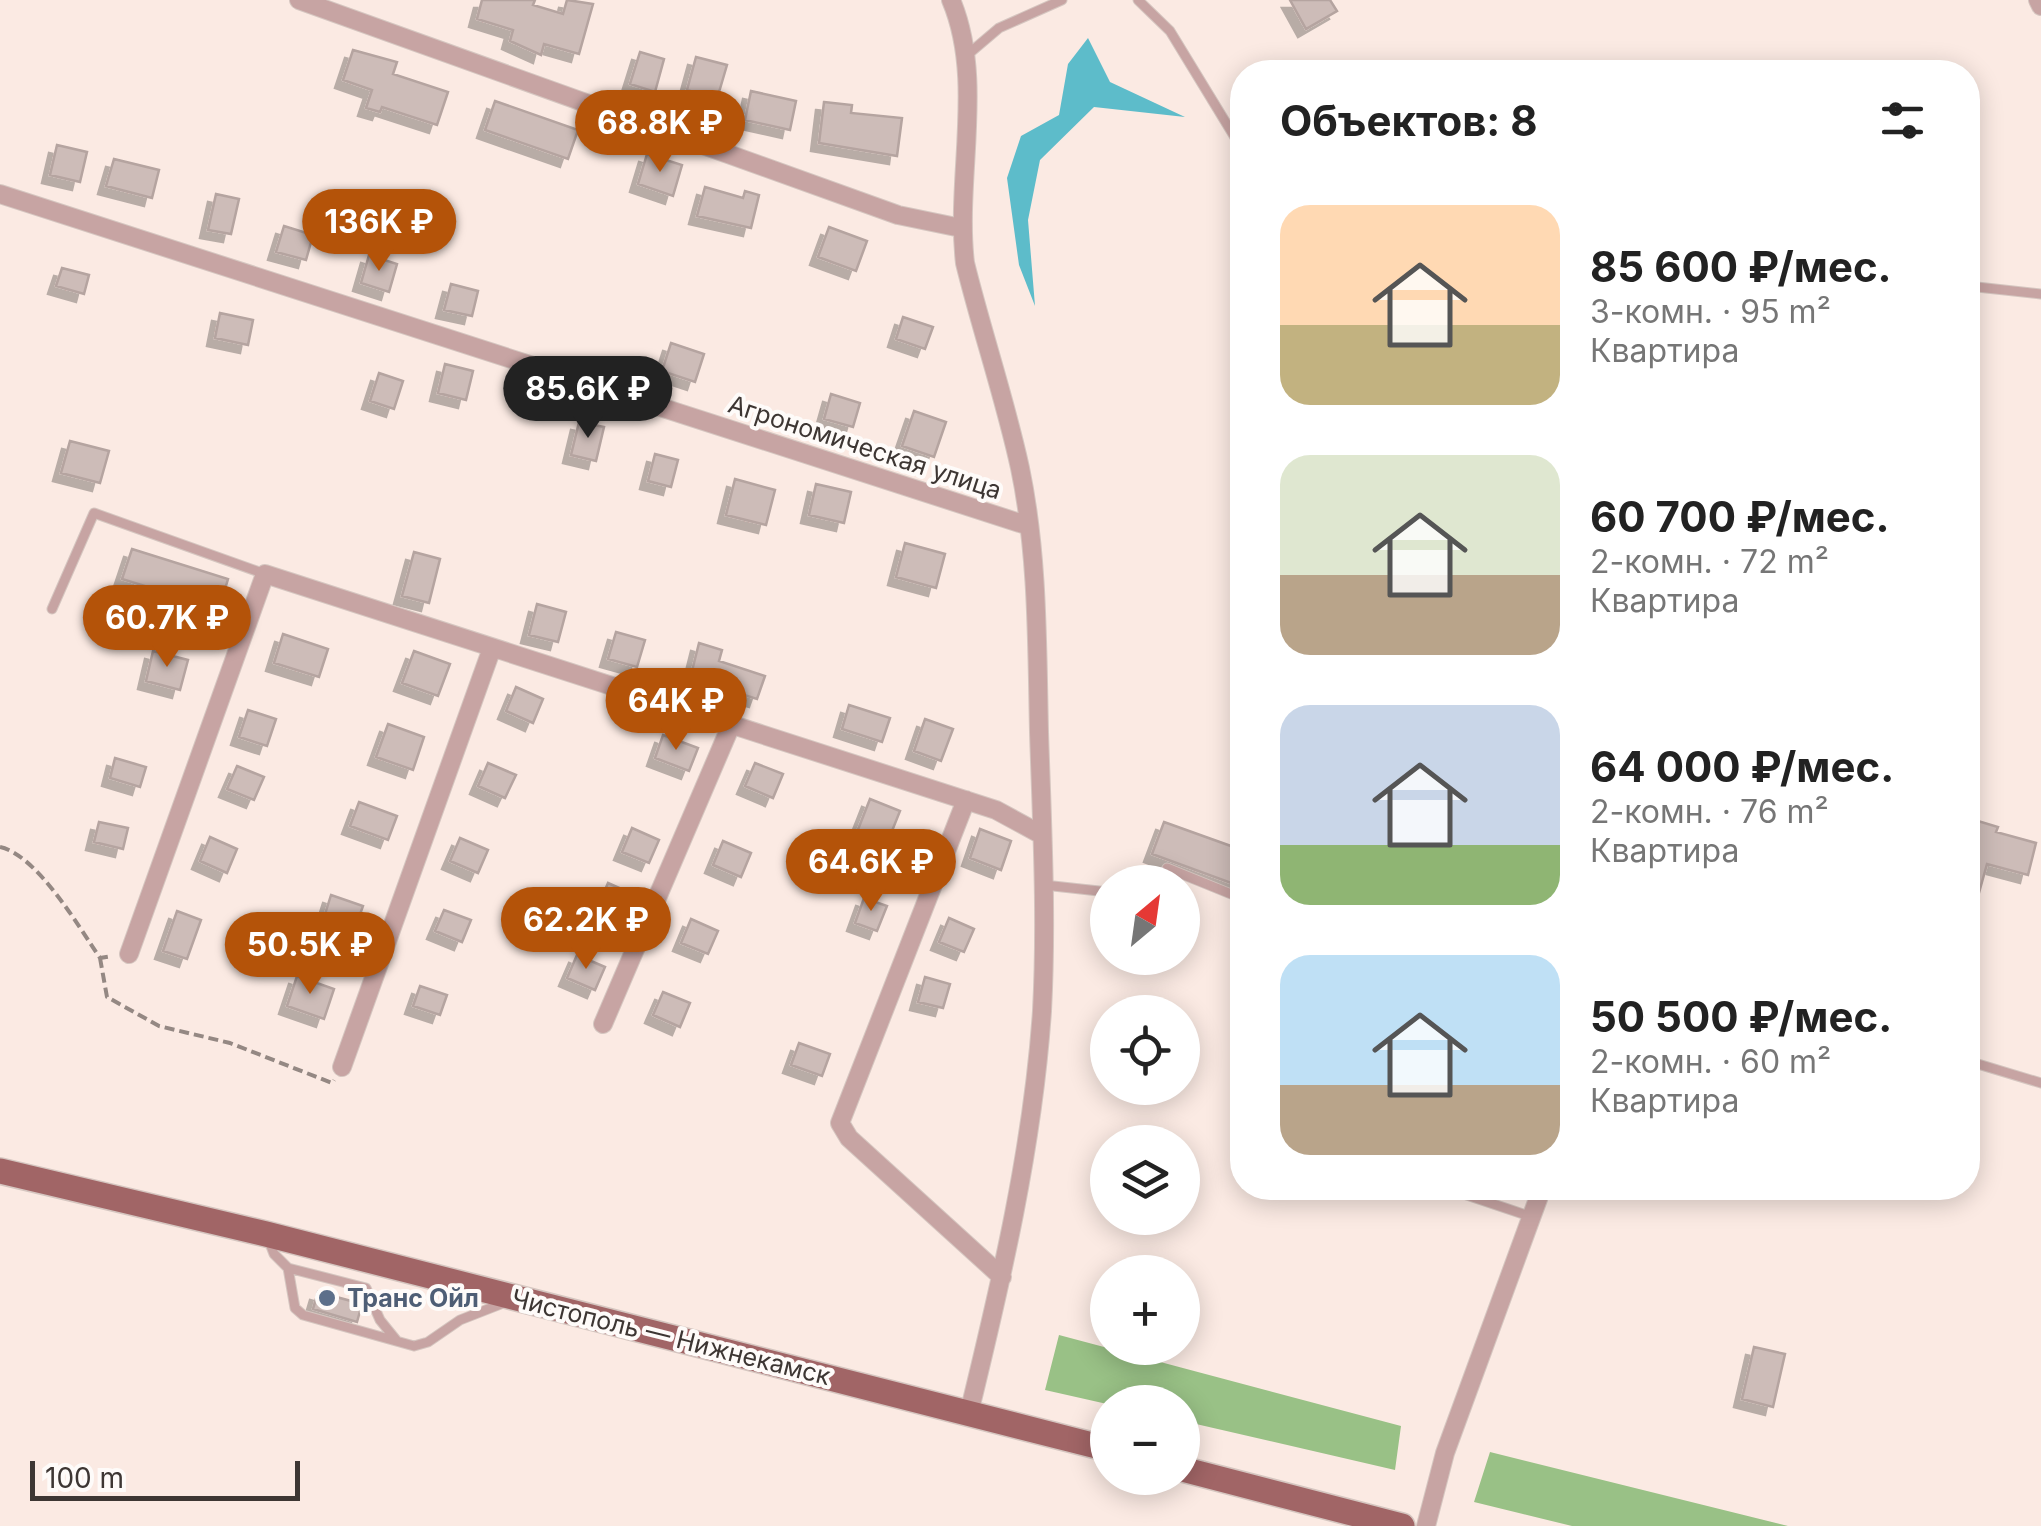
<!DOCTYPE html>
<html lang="ru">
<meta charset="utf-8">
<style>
:root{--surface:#fff;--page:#f6f6f6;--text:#222;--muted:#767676;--accent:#b45309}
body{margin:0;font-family:Inter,sans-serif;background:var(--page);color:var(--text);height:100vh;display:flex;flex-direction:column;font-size:38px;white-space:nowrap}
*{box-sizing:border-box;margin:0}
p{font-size:32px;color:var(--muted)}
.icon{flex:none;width:55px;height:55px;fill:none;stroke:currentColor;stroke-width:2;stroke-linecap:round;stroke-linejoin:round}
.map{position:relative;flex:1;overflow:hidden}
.sheet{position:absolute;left:1230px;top:60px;width:750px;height:1140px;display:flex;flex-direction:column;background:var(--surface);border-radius:40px;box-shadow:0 5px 25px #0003}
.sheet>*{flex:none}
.needle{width:65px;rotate:29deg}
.buttons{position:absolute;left:1090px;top:865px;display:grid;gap:20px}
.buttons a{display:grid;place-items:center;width:110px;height:110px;border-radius:50%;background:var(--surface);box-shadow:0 5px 25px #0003;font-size:50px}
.scale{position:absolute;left:30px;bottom:25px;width:270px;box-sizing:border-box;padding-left:10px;border:5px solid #3d3633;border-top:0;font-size:28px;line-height:35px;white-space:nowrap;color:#3d3633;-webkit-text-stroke:8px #fefbf9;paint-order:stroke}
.price{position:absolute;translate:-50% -85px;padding:0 22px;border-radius:35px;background:var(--accent);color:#fff;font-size:32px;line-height:65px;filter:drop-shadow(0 2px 5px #0008)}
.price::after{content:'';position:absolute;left:50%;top:60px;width:30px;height:22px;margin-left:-15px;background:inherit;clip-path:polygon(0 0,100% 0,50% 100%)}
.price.on{background:#222;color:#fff}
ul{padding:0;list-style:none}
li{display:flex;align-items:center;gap:30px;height:250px;padding:0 50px}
li span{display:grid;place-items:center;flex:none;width:280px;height:200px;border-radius:30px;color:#555}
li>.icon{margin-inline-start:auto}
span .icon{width:120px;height:120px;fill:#fffc;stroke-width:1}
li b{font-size:42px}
h2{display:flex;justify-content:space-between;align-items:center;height:120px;padding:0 50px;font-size:42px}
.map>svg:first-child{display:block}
</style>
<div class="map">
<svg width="2041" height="1526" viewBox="0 0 2041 1526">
<defs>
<filter id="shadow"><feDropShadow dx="-8" dy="8" stdDeviation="0" flood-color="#0004"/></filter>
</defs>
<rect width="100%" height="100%" fill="#fbeae3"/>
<path fill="#99c186" d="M1059 1335 1401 1426 1395 1470 1183 1421 1182 1402 1107 1404 1045 1390Z
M1490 1452 1788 1526H1572L1474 1502Z"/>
<path fill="#5dbcca" d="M1088 38 1110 82 1185 117 1094 107 1040 160 1028 220 1035 306 1019 265 1007 178 1021 136 1059 115 1068 64Z"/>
<path fill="#cdbcb8" stroke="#b5a4a0" stroke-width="2.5" filter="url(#shadow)" d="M482 0H535L533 5 563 14 567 0 593 4 579 54 544 44 541 55 510 41 513 30 477 19Z
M1290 0H1330L1337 11 1306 29Z
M353 50 397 62 393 74 448 92 437 125 382 107 380 112 366 108 372 90 343 80Z
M640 52 664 59 655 92 630 84Z
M696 57 727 65 717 99 687 90Z
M751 91 796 101 790 130 745 120Z
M495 101 578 130 568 159 485 130Z
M824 102 852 105 851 113 902 118 897 156 819 143Z
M57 145 87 152 80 182 50 175Z
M647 154 682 165 673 196 638 184Z
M114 159 159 170 152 198 106 186Z
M705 187 743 198 745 191 759 195 751 228 697 216Z
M216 194 239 199 231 234 208 230Z
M284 226 313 235 306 260 276 252Z
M829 227 867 241 856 271 818 257Z
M369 255 397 264 389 292 361 283Z
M62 268 89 275 84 294 56 286Z
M451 284 478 291 472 316 444 310Z
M220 313 253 320 248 345 215 338Z
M903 317 933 327 925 349 896 339Z
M671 343 704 354 695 382 662 371Z
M445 364 473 371 466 400 438 393Z
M379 373 403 381 394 409 370 401Z
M831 394 860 403 853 427 824 419Z
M914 411 946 422 934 457 902 446Z
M579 422 604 427 596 461 571 455Z
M70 441 109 451 100 483 61 473Z
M655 454 678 460 671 487 648 481Z
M735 479 775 490 766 525 726 515Z
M816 484 851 492 844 523 809 515Z
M905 543 945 554 936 588 896 577Z
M132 549 228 579 219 609 122 579Z
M414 552 440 559 429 603 402 596Z
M537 604 566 612 558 642 529 635Z
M616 632 645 640 637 667 608 659Z
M283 634 328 649 319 677 274 663Z
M699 643 722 650 719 661 765 676 757 699 728 690 729 685 691 675Z
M153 651 188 660 180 690 146 681Z
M414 651 450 664 438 696 402 683Z
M516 687 543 699 533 723 506 711Z
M849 705 890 718 882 742 842 729Z
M248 710 276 719 267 746 239 737Z
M925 719 953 729 941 761 914 751Z
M388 724 424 737 413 770 376 757Z
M663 735 698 748 689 771 655 758Z
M115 758 146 767 140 787 110 778Z
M488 763 516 775 505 798 478 786Z
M755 763 783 774 773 798 745 786Z
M237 766 264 777 254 800 227 789Z
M870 799 900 811 888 841 920 853 910 879 848 855Z
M359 802 397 816 388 840 350 826Z
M1968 818 1998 827 1996 832 2036 843 2028 875 1987 864 1972 918 1968 917Z
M99 822 128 828 123 849 94 842Z
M1164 822 1242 850V887L1152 854Z
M632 828 659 840 649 863 622 852Z
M980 829 1011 841 1001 870 970 858Z
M210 837 237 849 227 873 200 861Z
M460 838 488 850 478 873 450 861Z
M723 841 751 853 741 877 713 865Z
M608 883 635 895 626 918 598 906Z
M331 895 363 906 353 934 322 924Z
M864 898 887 906 877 931 855 923Z
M444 910 471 920 462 942 435 931Z
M177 911 201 920 187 959 163 951Z
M949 918 974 929 964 952 939 942Z
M691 919 718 931 708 954 681 943Z
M577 955 605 967 595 990 567 978Z
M297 976 334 989 324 1019 287 1006Z
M925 977 950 984 943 1008 918 1002Z
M420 986 447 995 440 1015 413 1006Z
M663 992 690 1003 680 1027 653 1015Z
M799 1043 830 1054 822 1076 791 1065Z
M318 1292 362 1304 357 1322 313 1309Z
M1754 1347 1785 1354 1773 1407 1742 1399Z"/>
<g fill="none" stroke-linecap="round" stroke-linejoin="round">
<defs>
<path id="lane" d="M1138 0 1170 31 1242 149
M966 56 999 28 1062 0
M1968 286 2041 294
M52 609 94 513 265 574
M1161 882 1167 868 1231 894
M1044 885 1108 892
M1968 1061 2041 1083
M1446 1188 1532 1217
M269 1241 274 1254 288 1268 295 1308 303 1315 414 1346 428 1342 460 1320 506 1302
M288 1268 366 1288 380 1320 397 1341"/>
<path id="street" d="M299 0 898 215 961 228
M951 0C985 80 955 178 965 263 982 332 1005 399 1020 468 1038 554 1037 644 1039 732 1042 825 1047 918 1042 1011 1033 1146 1001 1282 969 1413
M2038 0 2041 6
M0 194 1029 526
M966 800 840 1123 849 1138 1002 1277
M129 954 265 574 996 810 1042 835
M603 1024 732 723
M342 1067 492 648
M1426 1526 1445 1453 1542 1188"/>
<path id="primary" d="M0 1171 266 1234 1108 1449
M1182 1469 1402 1526"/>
</defs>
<use href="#lane" stroke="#d5c6c0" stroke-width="11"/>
<use href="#street" stroke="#d5c6c0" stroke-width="20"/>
<use href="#primary" stroke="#d5c6c0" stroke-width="28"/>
<path stroke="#948883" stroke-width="4" stroke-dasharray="10 5" stroke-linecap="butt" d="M0 847C37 855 79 927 100 958L112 956
M100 958 107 997 159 1026 230 1043 332 1083 334 1080"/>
<use href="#lane" stroke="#c7a4a3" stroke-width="9"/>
<use href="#street" stroke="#c7a4a3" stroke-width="18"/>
<use href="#primary" stroke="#a16566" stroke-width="25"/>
</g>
<circle fill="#5c6f8a" stroke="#fefbf9" stroke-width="4" cx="327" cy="1298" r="10"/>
<g text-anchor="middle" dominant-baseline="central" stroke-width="8" stroke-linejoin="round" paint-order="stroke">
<g font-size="25" fill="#3d3633" stroke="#fefbf9">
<text transform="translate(865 447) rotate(18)">Агрономическая улица</text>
<text transform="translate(671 1337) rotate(14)">Чистополь — Нижнекамск</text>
</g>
<g font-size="25" font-weight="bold" fill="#4e5e75" stroke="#fefbf9" text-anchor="start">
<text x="347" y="1298">Транс Ойл</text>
</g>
</g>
</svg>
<div class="buttons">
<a><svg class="needle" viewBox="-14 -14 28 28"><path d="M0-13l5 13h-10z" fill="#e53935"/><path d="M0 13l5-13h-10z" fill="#767676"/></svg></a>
<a><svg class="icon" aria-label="locate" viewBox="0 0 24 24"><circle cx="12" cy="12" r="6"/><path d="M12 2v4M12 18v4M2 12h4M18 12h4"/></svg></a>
<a><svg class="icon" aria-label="layers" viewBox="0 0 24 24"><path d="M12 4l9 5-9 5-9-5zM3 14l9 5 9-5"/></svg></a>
<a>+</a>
<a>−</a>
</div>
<div class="scale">100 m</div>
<b class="price" style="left:660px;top:175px">68.8K ₽</b>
<b class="price" style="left:379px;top:274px">136K ₽</b>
<b class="price on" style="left:588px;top:441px">85.6K ₽</b>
<b class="price" style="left:167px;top:670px">60.7K ₽</b>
<b class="price" style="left:676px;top:753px">64K ₽</b>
<b class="price" style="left:871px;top:914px">64.6K ₽</b>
<b class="price" style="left:586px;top:972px">62.2K ₽</b>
<b class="price" style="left:310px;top:997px">50.5K ₽</b>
<section class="sheet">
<h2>Объектов: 8<svg class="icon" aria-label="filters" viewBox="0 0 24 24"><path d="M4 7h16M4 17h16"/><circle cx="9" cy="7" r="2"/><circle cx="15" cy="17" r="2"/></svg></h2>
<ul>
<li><span style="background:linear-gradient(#ffd9b3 60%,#c2b280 0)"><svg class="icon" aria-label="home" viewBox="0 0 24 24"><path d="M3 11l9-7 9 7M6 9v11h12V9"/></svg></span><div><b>85 600 ₽/мес.</b><p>3-комн. · 95 m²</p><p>Квартира</p></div></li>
<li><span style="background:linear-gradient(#dfe7d0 60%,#b9a48a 0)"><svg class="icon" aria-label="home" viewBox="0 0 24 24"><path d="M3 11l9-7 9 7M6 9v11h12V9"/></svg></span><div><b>60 700 ₽/мес.</b><p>2-комн. · 72 m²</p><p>Квартира</p></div></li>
<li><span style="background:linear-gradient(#c9d6e8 70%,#8fb573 0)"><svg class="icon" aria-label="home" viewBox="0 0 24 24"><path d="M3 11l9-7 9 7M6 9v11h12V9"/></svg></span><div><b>64 000 ₽/мес.</b><p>2-комн. · 76 m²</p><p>Квартира</p></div></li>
<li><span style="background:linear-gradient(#bfe0f5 65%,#b9a48a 0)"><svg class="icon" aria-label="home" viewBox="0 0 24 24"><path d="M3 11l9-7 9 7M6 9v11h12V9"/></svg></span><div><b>50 500 ₽/мес.</b><p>2-комн. · 60 m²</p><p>Квартира</p></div></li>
</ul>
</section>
</div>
